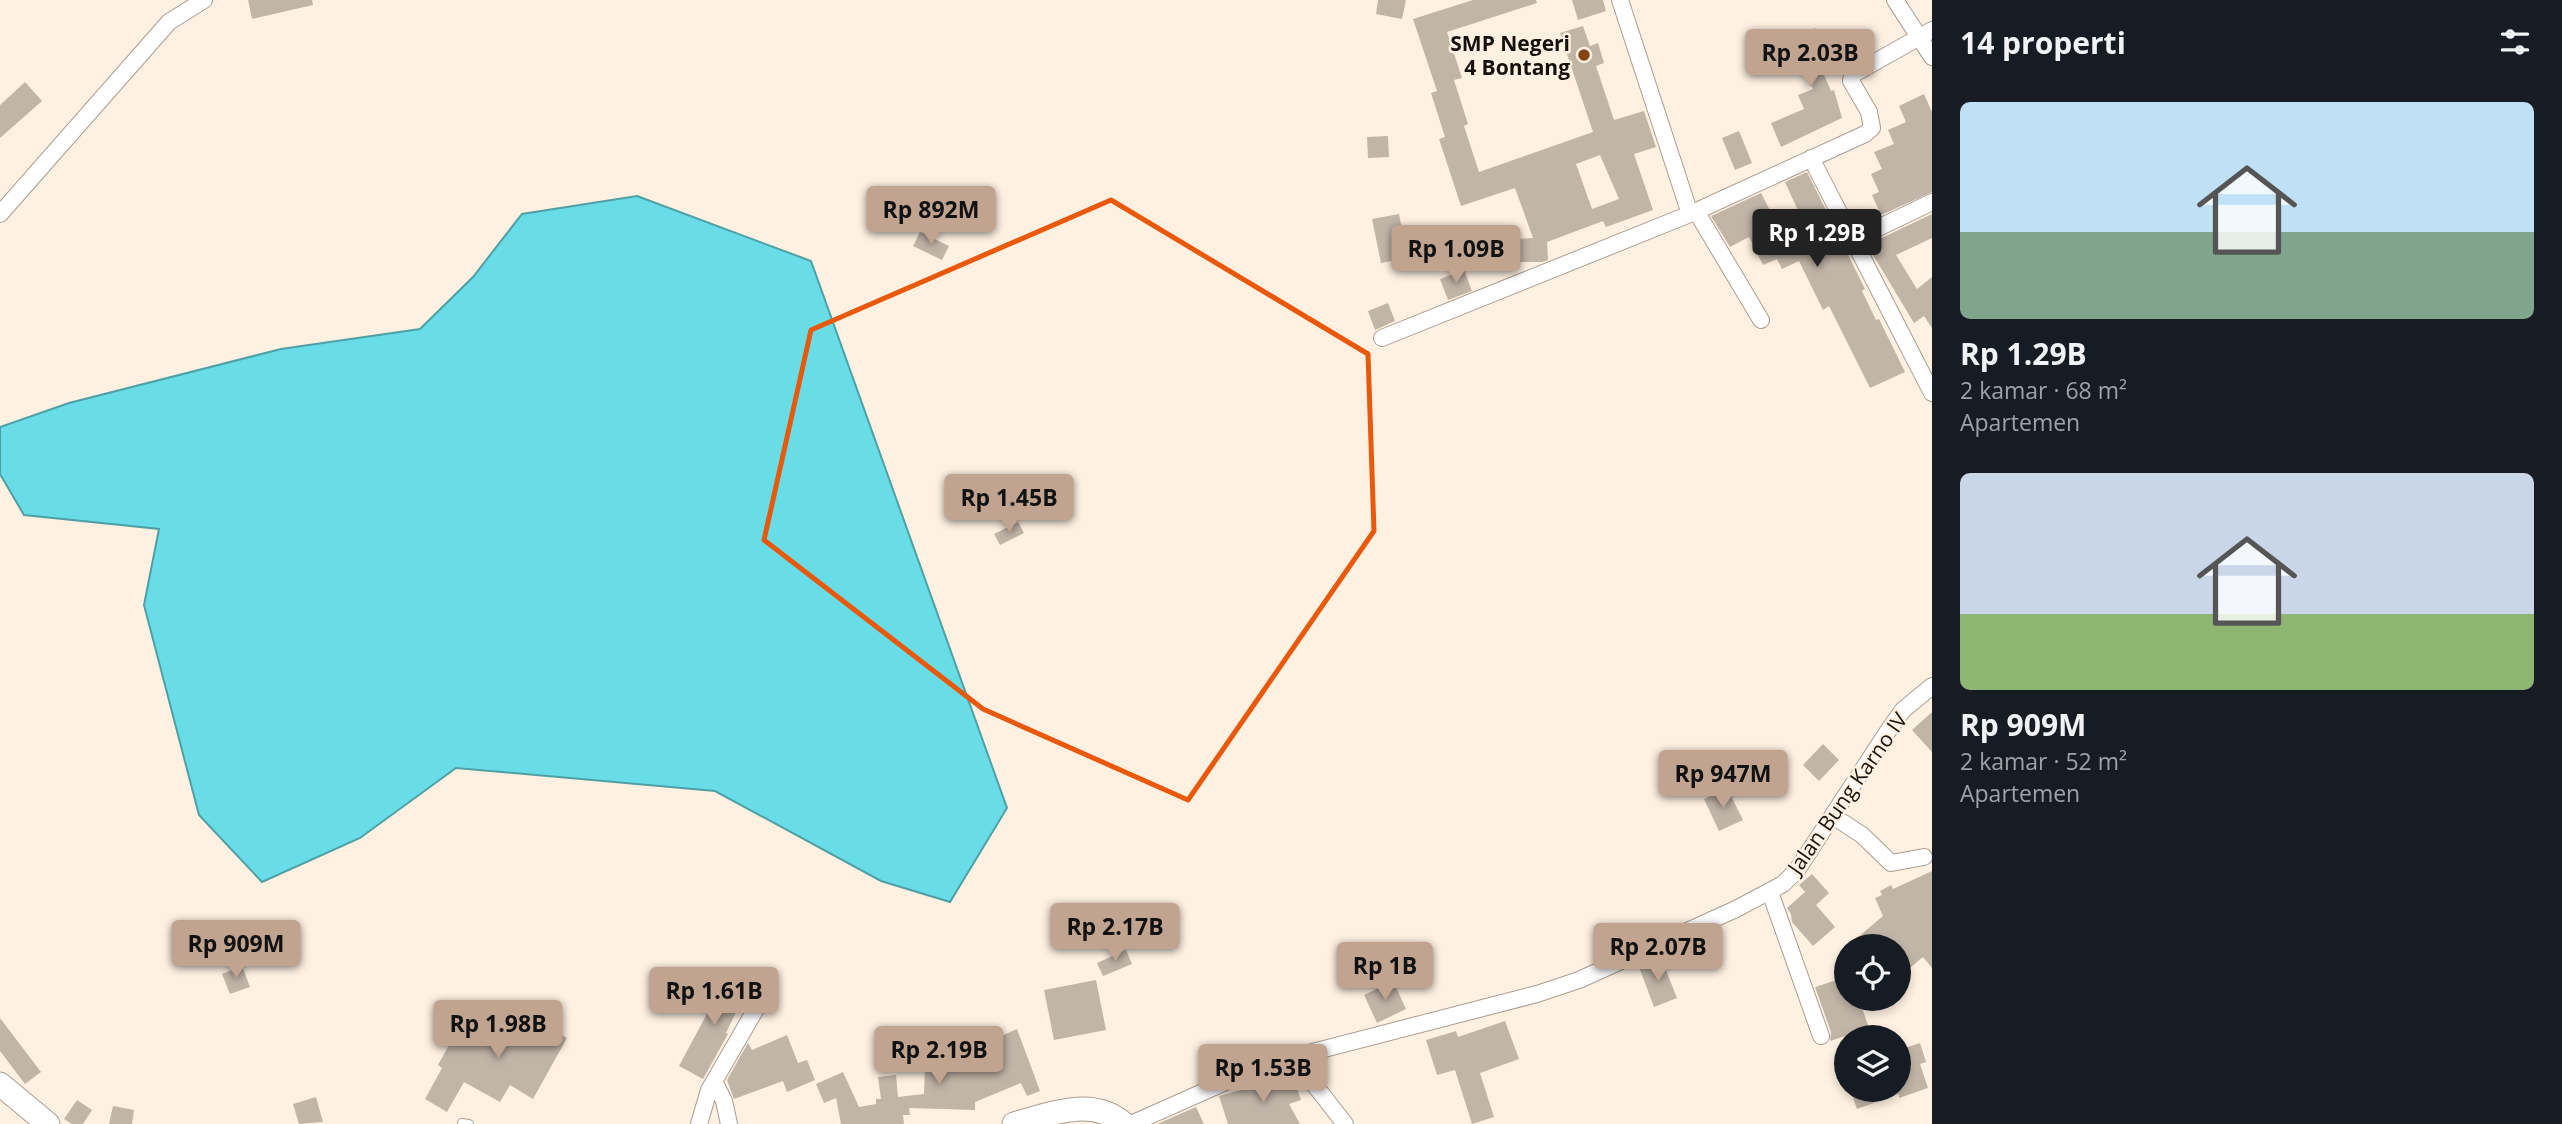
<!DOCTYPE html>
<html lang="id">
<meta charset="utf-8">
<style>
:root{--surface:#171b24;--page:#20242c;--text:#f1f3f6;--muted:#9ea1a6;--accent:#c1a490}
body{margin:0;font-family:"Open Sans",sans-serif;background:var(--page);color:var(--text);height:100vh;display:flex;flex-direction:column;font-size:26px;white-space:nowrap}
*{box-sizing:border-box;margin:0}
p{font-size:23px;color:var(--muted)}
.icon{flex:none;width:38px;height:38px;fill:none;stroke:currentColor;stroke-width:2;stroke-linecap:round;stroke-linejoin:round}
.map{position:relative;flex:1;overflow:hidden}
.panel{display:flex;flex-direction:column;background:var(--surface);width:630px}
.panel>*{flex:none}
.controls{position:absolute;left:1834px;top:934px;display:grid;gap:14px}
.controls a{display:grid;place-items:center;width:77px;height:77px;border-radius:50%;background:var(--surface);box-shadow:0 4px 10px #0003;font-size:35px}
.price{position:absolute;translate:-50% -60px;padding:0 16px;border-radius:7px;background:var(--accent);color:#111;font-size:23px;line-height:46px;filter:drop-shadow(0 2px 4px #0008)}
.price::after{content:'';position:absolute;left:50%;top:42px;width:21px;height:16px;margin-left:-10px;background:inherit;clip-path:polygon(0 0,100% 0,50% 100%)}
.price.on{background:#222;color:#fff}
ul{padding:0;list-style:none}
li{display:grid;align-content:center;gap:14px;height:371px;padding:0 28px}
li span{display:grid;place-items:center;height:217px;border-radius:10px;color:#555}
li>.icon{margin-inline-start:auto}
span .icon{width:126px;height:126px;fill:#fffc;stroke-width:1}
li b{font-size:30px}
h2{display:flex;justify-content:space-between;align-items:center;height:84px;padding:0 28px;font-size:30px}
main{display:flex;flex:1;min-height:0}
.map>svg:first-child{display:block}
</style>
<main>
<div class="map">
<svg width="1932" height="1124" viewBox="0 0 1932 1124">
<rect width="100%" height="100%" fill="#fef1e2"/>
<path fill="#68dde7" stroke="#4fa0a5" stroke-width="2" d="M637 196 811 261 1007 808 950 902 881 881 715 791 456 768 360 838 262 882 199 815 144 605 159 529 24 515 0 474V427L69 403 281 349 420 329 473 277 522 214Z"/>
<path fill="#c1b5a7" fill-rule="evenodd" d="M248 0H312L313 5 252 19Z
M1378 0H1406L1402 19 1376 14Z
M1473 0H1536L1537 3 1447 32 1462 78 1454 80 1468 124 1464 126 1479 172 1593 132 1560 33 1583 26 1590 46 1598 43 1604 63 1596 66 1614 120 1644 111 1656 147 1634 154 1653 210 1606 227 1603 221 1547 242 1548 260 1542 262H1519L1517 239 1533 238 1515 188 1461 206 1439 139 1445 137 1431 93 1437 91 1413 19ZM1600 155 1619 199 1592 209 1576 164Z
M1572 0H1603L1606 11 1578 20Z
M1815 28 1821 41 1828 37 1838 61 1821 68 1831 91 1834 90 1842 118 1781 147 1771 123 1804 109 1798 95 1813 89 1799 58 1792 61 1784 42Z
M25 82 42 101 0 138V105Z
M1924 94 1932 112V192L1881 215 1872 195 1879 192 1871 174 1882 169 1874 152 1894 144 1888 130 1906 122 1899 106Z
M1739 131 1752 163 1735 170 1722 138Z
M1388 136 1389 157 1368 158 1367 137Z
M1807 172 1865 289 1862 291 1876 320 1879 319 1905 372 1870 388 1829 306 1823 310 1799 261 1782 269 1777 259 1763 265 1749 237 1730 247 1711 216 1761 193 1778 226 1800 215 1785 182Z
M1399 214 1408 258 1381 263 1372 219Z
M1932 214V238L1896 255 1917 289 1932 277V328L1924 316 1914 323 1867 245Z
M920 232 949 246 942 260 913 246Z
M1464 270 1472 291 1448 300 1440 279Z
M1388 303 1395 321 1375 330 1368 311Z
M1018 522 1024 533 1000 545 994 534Z
M1932 712V752L1912 730Z
M1823 744 1839 760 1819 781 1803 765Z
M1727 788 1743 820 1719 831 1704 799Z
M1932 871V968L1923 957 1899 977V947H1864L1857 938 1883 916 1875 898 1882 895 1880 891 1891 885 1893 889Z
M1812 874 1829 893 1816 905 1835 927 1813 946 1792 922 1791 914 1787 908 1805 892 1799 885Z
M1126 950 1132 964 1103 976 1097 963Z
M1661 958 1677 998 1654 1007 1639 967Z
M242 966 250 987 230 994 222 974Z
M723 975 748 987 726 1033 728 1034 703 1079 679 1066 709 1010 706 1009Z
M1846 977V999H1859L1869 1028 1830 1041 1831 1032 1815 987Z
M1096 980 1106 1030 1054 1040 1044 990Z
M1393 981 1406 1009 1377 1023 1364 995Z
M509 1005 567 1038 533 1099 510 1085 500 1102 464 1082 447 1112 425 1099 442 1068 438 1065 460 1025 488 1041Z
M0 1018 41 1072 25 1084 0 1051Z
M1505 1021 1519 1059 1480 1073 1494 1117 1472 1124 1455 1070 1437 1075 1426 1040 1456 1031 1458 1037Z
M1017 1029 1040 1091 1027 1096 1021 1083 975 1102V1110L909 1108 910 1115H903L904 1124H841L836 1098 824 1103 816 1084 843 1072 859 1107 876 1104V1099H881L878 1077 896 1075 898 1097 924 1094 925 1065 995 1067 985 1043Z
M787 1035 798 1063 807 1060 815 1080 787 1092 783 1081 734 1099 727 1080 748 1043 752 1050Z
M1920 1043 1926 1062 1920 1064 1928 1088 1899 1098V1094L1857 1109 1850 1090H1899V1050Z
M1293 1076 1301 1100 1289 1104 1300 1124H1228L1219 1096Z
M316 1097 323 1122 299 1124 293 1104Z
M77 1100 92 1110 83 1124H72L64 1119Z
M113 1106 134 1110 132 1124H109Z
M1196 1107 1204 1124H1157Z"/>
<g fill="none" stroke-linecap="round" stroke-linejoin="round">
<defs>
<path id="lane" d="M462 1123 469 1124"/>
<path id="street" d="M1620 0 1690 214 1865 134 1872 128 1869 112 1851 81 1852 75 1932 30
M1895 0 1932 57
M1811 158 1932 393
M1696 211 1761 320
M0 214 169 22 204 0
M1853 240 1932 202
M1382 338 1690 214
M1833 816 1862 835 1891 863 1924 857
M1770 892 1821 1036
M1292 1056 1345 1124
M714 1081 724 1101 729 1124
M699 1124 709 1090 764 995
M1131 1124 1266 1064 1537 994 1579 980 1736 909 1783 884 1797 870 1890 728 1903 710 1932 686"/>
<path id="secondary" d="M0 1084 48 1124
M1014 1124C1049 1114 1093 1096 1124 1124"/>
</defs>
<use href="#lane" stroke="#aa9d90" stroke-width="10"/>
<use href="#street" stroke="#aa9d90" stroke-width="18"/>
<use href="#secondary" stroke="#aa9d90" stroke-width="25"/>
<use href="#lane" stroke="#fff" stroke-width="8"/>
<use href="#street" stroke="#fff" stroke-width="16"/>
<use href="#secondary" stroke="#fff" stroke-width="23"/>
</g>
<path fill="none" stroke="#e8590c" stroke-width="5" stroke-linejoin="round" d="M1111 200 1368 354 1374 531 1188 800 983 709 764 540 811 330Z"/>
<circle fill="#864314" stroke="#fef1e2" stroke-width="2.5" cx="1584" cy="55" r="7"/>
<g text-anchor="middle" dominant-baseline="central" stroke-width="5" stroke-linejoin="round" paint-order="stroke">
<g font-size="21" font-weight="bold" fill="#15100b" stroke="#fef1e2" text-anchor="end">
<text x="1570" y="43">SMP Negeri<tspan x="1570" dy="24">4 Bontang</tspan></text>
</g>
<g font-size="21" fill="#15100b" stroke="#fef1e2">
<text transform="translate(1847 793) rotate(-55)">Jalan Bung Karno IV</text>
</g>
</g>
</svg>
<div class="controls">
<a><svg class="icon" aria-label="locate" viewBox="0 0 24 24"><circle cx="12" cy="12" r="6"/><path d="M12 2v4M12 18v4M2 12h4M18 12h4"/></svg></a>
<a><svg class="icon" aria-label="layers" viewBox="0 0 24 24"><path d="M12 4l9 5-9 5-9-5zM3 14l9 5 9-5"/></svg></a>
</div>
<b class="price" style="left:1810px;top:89px">Rp 2.03B</b>
<b class="price" style="left:931px;top:246px">Rp 892M</b>
<b class="price on" style="left:1817px;top:269px">Rp 1.29B</b>
<b class="price" style="left:1456px;top:285px">Rp 1.09B</b>
<b class="price" style="left:1009px;top:534px">Rp 1.45B</b>
<b class="price" style="left:1723px;top:810px">Rp 947M</b>
<b class="price" style="left:1115px;top:963px">Rp 2.17B</b>
<b class="price" style="left:236px;top:980px">Rp 909M</b>
<b class="price" style="left:1658px;top:983px">Rp 2.07B</b>
<b class="price" style="left:1385px;top:1002px">Rp 1B</b>
<b class="price" style="left:714px;top:1027px">Rp 1.61B</b>
<b class="price" style="left:498px;top:1060px">Rp 1.98B</b>
<b class="price" style="left:939px;top:1086px">Rp 2.19B</b>
<b class="price" style="left:1263px;top:1104px">Rp 1.53B</b>
</div>
<section class="panel">
<h2>14 properti<svg class="icon" aria-label="filters" viewBox="0 0 24 24"><path d="M4 7h16M4 17h16"/><circle cx="9" cy="7" r="2"/><circle cx="15" cy="17" r="2"/></svg></h2>
<ul>
<li><span style="background:linear-gradient(#bfe0f5 60%,#7fa58c 0)"><svg class="icon" aria-label="home" viewBox="0 0 24 24"><path d="M3 11l9-7 9 7M6 9v11h12V9"/></svg></span><div><b>Rp 1.29B</b><p>2 kamar · 68 m²</p><p>Apartemen</p></div></li>
<li><span style="background:linear-gradient(#c9d6e8 65%,#8fb573 0)"><svg class="icon" aria-label="home" viewBox="0 0 24 24"><path d="M3 11l9-7 9 7M6 9v11h12V9"/></svg></span><div><b>Rp 909M</b><p>2 kamar · 52 m²</p><p>Apartemen</p></div></li>
</ul>
</section>
</main>
